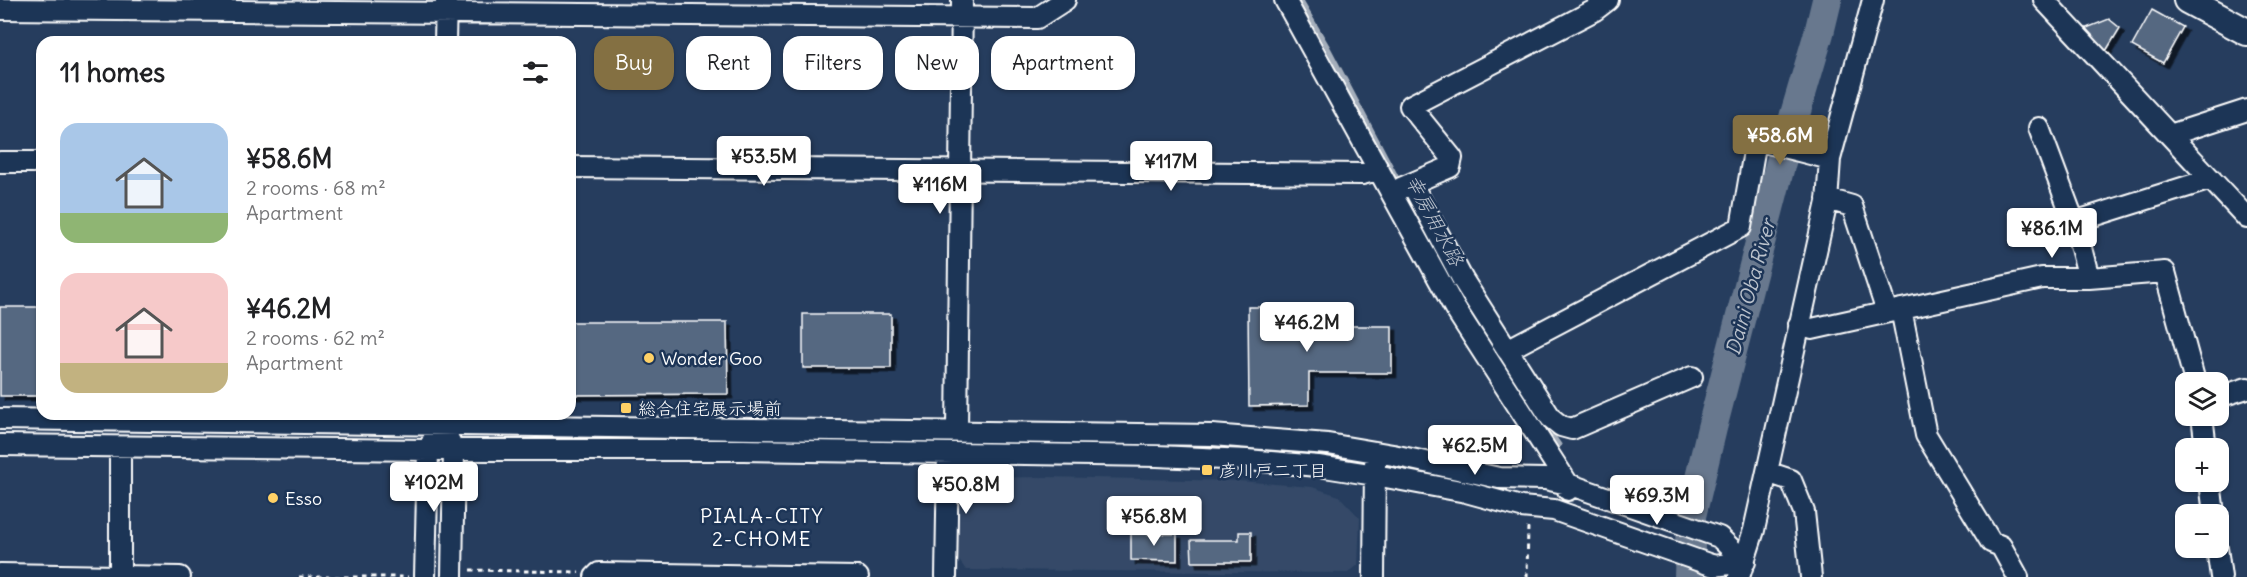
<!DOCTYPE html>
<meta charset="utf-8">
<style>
:root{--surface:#fff;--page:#f2f2f2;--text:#202124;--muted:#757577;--accent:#847042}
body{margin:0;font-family:Delius,"Klee One",sans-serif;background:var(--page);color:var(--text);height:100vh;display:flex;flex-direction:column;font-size:22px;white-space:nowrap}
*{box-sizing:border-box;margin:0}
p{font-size:20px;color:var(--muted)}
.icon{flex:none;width:33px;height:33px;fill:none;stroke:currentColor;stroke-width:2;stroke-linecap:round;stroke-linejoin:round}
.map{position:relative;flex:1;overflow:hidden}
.side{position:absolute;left:36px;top:36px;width:540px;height:384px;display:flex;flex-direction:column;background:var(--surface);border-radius:18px;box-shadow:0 2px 4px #0004}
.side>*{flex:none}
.top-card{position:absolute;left:594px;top:36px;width:570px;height:54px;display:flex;gap:12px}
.fabs{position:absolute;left:2175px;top:372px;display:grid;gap:12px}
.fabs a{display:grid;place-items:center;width:54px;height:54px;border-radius:12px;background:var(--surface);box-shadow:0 2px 4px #0004;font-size:30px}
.price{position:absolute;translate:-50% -51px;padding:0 14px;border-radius:6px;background:#fff;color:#222;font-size:20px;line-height:39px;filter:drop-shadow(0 2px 3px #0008)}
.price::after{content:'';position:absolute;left:50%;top:36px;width:18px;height:14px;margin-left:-9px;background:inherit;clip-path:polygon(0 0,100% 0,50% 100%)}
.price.selected{background:var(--accent);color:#fff}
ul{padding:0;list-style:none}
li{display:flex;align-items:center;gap:18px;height:150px;padding:0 24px}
li span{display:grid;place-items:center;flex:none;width:168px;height:120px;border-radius:18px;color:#555}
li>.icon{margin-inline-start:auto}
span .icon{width:72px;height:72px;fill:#fffc;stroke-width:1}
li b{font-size:26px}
h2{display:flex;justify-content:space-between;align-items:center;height:72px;padding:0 24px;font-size:26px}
.pill{padding:0 21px;border-radius:18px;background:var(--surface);box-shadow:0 2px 4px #0004;font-size:21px;line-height:54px}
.pill.selected{background:var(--accent);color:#fff}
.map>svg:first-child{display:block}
</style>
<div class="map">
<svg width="2247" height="577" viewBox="0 0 2247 577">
<defs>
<filter id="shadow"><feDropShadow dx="4.5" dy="4.5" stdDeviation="0" flood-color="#0009"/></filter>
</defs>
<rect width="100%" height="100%" fill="#263d5e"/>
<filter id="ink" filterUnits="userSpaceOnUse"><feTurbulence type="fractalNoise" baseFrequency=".0167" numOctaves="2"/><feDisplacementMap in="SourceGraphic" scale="12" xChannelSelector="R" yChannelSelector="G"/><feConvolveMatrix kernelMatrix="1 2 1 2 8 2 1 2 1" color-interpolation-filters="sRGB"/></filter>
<g filter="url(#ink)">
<path fill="#344a68" d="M1045 477 1239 481 1312 487 1339 496 1360 518 1358 565 1348 573 966 570 958 559V478Z"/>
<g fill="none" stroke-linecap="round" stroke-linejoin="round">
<path stroke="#a4aebb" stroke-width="5" d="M1300 0 1327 46 1455 288 1507 366
M1543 422 1559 445"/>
<path stroke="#67788e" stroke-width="30" d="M1689 577 1691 516 1712 428 1781 162 1819 33 1827 0"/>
</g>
<path fill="#556781" stroke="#fff" stroke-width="1.5" filter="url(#shadow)" d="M2152 10 2183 27 2163 63 2132 46Z
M2109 19 2120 28 2106 51 2084 29Z
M0 307H42V396H0Z
M1248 307H1311V326H1392V373H1309V405L1249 406Z
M803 314H891V368H803Z
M570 322H727L728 394 570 395Z
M1239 532H1251V562H1192L1191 540H1239Z
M1131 534H1177V561L1131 560Z"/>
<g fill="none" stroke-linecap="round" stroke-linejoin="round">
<defs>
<path id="minor" d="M1285 0 1454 307 1568 484V490
M2044 0 2247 218
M0 9 1037 18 1065 0
M445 42 446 0
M2039 128 2074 222 2089 278
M2170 135 2247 110
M0 162H42
M570 167 1362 174 1378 170
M1412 184 1463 280 1551 418 1561 426 1572 429 1692 377
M1401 188 1450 167 1452 158 1410 106 1595 10 1608 0
M1827 199 1852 206 1887 312
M2074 222 2211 179
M1901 309 1926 435 1991 542 2001 546 2018 577
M1799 324 1812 329 2042 278H2089L2165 272 2195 382
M1507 350 1741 227 1756 140 1830 159
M2218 397 2247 388
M2202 416 2206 448
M0 419 1212 435 1328 444 1393 455 1499 478 1545 479 1568 484 1719 537 1745 562
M957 430 962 0
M449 440 454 450 452 577
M0 445 428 450H743L1157 456 1247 460 1318 466 1375 475 1466 492 1521 507 1554 510 1714 566 1745 562
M120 447V576
M1767 472 1791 480 1804 512 1811 577
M2210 482 2214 514
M2217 548 2221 577
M0 574 180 577
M425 577 428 450 433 440
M595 577 599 573 858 577
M946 577 948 453
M1374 577 1375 463
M1739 577 1754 530 1827 202 1830 159 1873 0"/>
<path id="major" d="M2187 0 2247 32"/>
</defs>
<use href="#minor" stroke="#fff" stroke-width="24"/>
<use href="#major" stroke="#fff" stroke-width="30"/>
<path stroke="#fff" stroke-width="3" stroke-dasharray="4.5 4.5" stroke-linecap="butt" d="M470 570 579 572
M299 577H408
M1527 577 1528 525"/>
<use href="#minor" stroke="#1d3557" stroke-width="20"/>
<use href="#major" stroke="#1d3557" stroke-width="26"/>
</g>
</g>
<g fill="#ffd166" stroke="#1d3557" stroke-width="2">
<circle cx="649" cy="358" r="6"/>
<rect x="620" y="402" width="12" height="12" rx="3"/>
<rect x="1201" y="464" width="12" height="12" rx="3"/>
<circle cx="273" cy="498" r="6"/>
</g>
<g text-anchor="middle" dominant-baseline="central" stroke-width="5" stroke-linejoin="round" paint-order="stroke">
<g font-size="18" fill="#fff" stroke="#1d3557" text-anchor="start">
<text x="661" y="358">Wonder Goo</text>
<text x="638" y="408">総合住宅展示場前</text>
<text x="1219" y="470">彦川戸二丁目</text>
<text x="285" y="498">Esso</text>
</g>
<g font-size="20" font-style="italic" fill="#bbc2cc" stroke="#1d3557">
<text transform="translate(1435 220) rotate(62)">幸房用水路</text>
<text transform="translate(1750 287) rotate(-75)">Daini Oba River</text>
</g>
<g font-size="20" letter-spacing="1.5" fill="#fff" stroke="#1d3557">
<text x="762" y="515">PIALA-CITY<tspan x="762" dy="23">2-CHOME</tspan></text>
</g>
</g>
</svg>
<div class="fabs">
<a><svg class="icon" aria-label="layers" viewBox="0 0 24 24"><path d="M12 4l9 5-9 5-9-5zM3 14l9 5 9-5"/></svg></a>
<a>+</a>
<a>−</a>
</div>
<b class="price selected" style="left:1780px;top:166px">¥58.6M</b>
<b class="price" style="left:764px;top:187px">¥53.5M</b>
<b class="price" style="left:1171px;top:192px">¥117M</b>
<b class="price" style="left:940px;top:215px">¥116M</b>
<b class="price" style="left:2052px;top:259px">¥86.1M</b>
<b class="price" style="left:1307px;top:353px">¥46.2M</b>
<b class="price" style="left:1475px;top:476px">¥62.5M</b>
<b class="price" style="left:434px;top:513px">¥102M</b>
<b class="price" style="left:966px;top:515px">¥50.8M</b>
<b class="price" style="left:1657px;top:526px">¥69.3M</b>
<b class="price" style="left:1154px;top:547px">¥56.8M</b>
<div class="top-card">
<a class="pill selected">Buy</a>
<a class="pill">Rent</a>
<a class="pill">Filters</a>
<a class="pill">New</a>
<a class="pill">Apartment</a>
</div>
<section class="side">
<h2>11 homes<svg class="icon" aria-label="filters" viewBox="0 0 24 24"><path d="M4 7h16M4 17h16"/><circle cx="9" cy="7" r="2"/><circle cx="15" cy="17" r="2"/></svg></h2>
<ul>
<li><span style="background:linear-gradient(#a9c7e8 75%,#8fb573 0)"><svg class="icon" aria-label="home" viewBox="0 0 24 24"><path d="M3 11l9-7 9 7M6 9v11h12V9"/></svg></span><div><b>¥58.6M</b><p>2 rooms · 68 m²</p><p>Apartment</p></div></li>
<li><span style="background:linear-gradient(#f6c9c9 75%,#c2b280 0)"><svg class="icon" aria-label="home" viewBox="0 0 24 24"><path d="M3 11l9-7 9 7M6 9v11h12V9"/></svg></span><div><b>¥46.2M</b><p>2 rooms · 62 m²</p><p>Apartment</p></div></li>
</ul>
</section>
</div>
